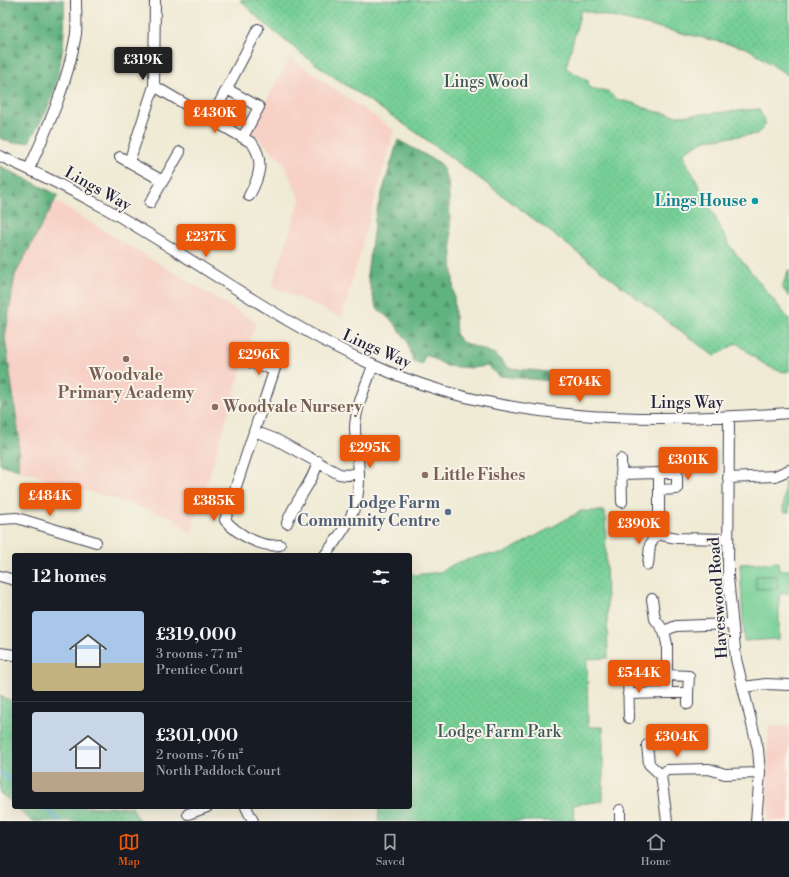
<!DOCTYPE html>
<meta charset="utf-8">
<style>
:root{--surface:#171b24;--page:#20242c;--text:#f1f3f6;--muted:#9ea1a6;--line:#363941;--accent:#ea580c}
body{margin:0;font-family:"Libre Bodoni",serif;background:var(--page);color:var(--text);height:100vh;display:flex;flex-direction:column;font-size:15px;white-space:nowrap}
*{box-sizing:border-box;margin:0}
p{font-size:13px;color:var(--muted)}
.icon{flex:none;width:22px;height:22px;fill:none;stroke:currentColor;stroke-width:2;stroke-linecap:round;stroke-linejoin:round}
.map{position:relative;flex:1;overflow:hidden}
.details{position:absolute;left:12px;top:553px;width:400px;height:256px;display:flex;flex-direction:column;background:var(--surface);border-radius:4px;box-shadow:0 4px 16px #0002}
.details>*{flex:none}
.price{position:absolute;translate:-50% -34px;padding:0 9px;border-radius:4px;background:var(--accent);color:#fff;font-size:13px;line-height:26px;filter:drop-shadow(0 1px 2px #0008)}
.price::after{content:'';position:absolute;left:50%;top:24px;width:12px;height:9px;margin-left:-6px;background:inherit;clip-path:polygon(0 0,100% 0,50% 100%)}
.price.on{background:#222;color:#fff}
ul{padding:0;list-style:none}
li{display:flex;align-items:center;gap:12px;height:100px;padding:0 20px}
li+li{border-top:1px solid var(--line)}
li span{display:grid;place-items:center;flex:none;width:112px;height:80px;border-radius:4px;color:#555}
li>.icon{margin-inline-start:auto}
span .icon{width:48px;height:48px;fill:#fffc;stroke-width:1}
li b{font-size:17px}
h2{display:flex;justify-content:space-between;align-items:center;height:48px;padding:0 20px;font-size:17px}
.dock{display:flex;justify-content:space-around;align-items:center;height:56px;border-top:1px solid var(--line);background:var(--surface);font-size:11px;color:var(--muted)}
.dock a{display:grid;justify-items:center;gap:2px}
.dock .on{color:var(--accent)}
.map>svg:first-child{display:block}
</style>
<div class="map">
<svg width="789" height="821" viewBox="0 0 789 821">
<defs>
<pattern id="forest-firs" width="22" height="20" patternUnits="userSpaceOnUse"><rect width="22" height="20" fill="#60b27f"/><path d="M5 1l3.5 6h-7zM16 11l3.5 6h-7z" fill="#4f9069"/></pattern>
<pattern id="park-dots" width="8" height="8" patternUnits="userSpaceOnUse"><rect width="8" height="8" fill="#76cf96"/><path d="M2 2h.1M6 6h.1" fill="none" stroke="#66b182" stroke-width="1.8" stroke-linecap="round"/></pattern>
</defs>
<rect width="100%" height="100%" fill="#f7f3e8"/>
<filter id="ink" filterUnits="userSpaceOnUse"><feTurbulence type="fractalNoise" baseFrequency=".025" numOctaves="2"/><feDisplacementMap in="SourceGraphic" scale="8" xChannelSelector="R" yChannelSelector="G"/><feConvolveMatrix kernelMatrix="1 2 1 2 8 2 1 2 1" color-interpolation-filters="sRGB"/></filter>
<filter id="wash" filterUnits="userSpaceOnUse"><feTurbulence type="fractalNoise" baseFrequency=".012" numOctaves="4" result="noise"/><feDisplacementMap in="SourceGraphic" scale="16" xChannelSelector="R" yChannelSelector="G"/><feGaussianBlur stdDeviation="0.9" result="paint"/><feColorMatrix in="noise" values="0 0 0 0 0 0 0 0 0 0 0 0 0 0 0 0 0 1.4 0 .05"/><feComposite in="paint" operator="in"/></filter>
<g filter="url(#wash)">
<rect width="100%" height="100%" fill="#efead3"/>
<path fill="#f7d1c6" d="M290 58 394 130 342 318 272 286 300 200 283 162 250 130Z
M55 201 256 322 191 535 173 517 18 470 19 436 5 338 15 275Z
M768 726H789V821H768Z"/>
<path fill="#76cf96" stroke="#4c7868" d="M789 479V512H783L785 481Z
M778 562 779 570H789V593L779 594V639L744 641 740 564Z"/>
<path fill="url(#forest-firs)" stroke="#416a5d" d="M0 0H64C66 38 61 77 46 112 41 122 34 132 29 142L13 143 0 138Z
M398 140 440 163 448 181 456 335 462 342 495 354 508 368 572 374V383L499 376 488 366 470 368 447 366 425 354 422 365 413 362 407 340 394 323 376 307 367 275 376 213Z
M0 166 58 195 15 275 5 338 19 436 18 470 0 464Z"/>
<path fill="url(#park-dots)" stroke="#4c7868" d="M240 0H789V76L747 48 581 10 566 68 588 81 589 88 607 91 616 99 636 104 653 111 679 116 759 109 766 124 757 134 705 140 682 153 730 246 789 319V372C769 372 752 355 737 343L714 356C617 284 522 208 424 138 362 94 293 55 240 0Z
M789 269V297L782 287Z
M581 511H605L608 658 587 659 588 727H603V801L573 805 575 821H378L379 807H410V572L414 575 440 572 456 563 484 555 503 554Z
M756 576H777V589H756Z
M0 696 14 702V804L0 793Z
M17 807H132L139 821H31Z"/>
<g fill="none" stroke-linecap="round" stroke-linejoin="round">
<path stroke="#68b7e2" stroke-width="2.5" d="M0 772 14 783
M43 807 60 821"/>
</g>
</g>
<g filter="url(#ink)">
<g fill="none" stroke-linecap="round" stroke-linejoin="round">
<defs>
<path id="minor" d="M154 86 252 143C265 161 259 178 249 196
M227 89 259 107 243 137
M211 119 258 29
M0 156C35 172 70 189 103 207 194 258 277 322 373 365 501 424 651 423 789 413
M120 157 163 181
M129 162 154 86 155 0
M29 169C49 125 68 82 76 34 77 23 76 11 76 0
M150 203 180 152
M250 362 274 370
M276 365 225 520C237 534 261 548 280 545
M729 417 728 577 736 659 758 749 760 773 756 821
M254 431 275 439 339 474 347 475 359 473
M621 459 622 502
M659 473H677V489L660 490
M621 474 659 473V524L656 534 677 538 728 539
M728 478 775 476 789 470
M0 519 17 518 96 542
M287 523C294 501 313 484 318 461
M325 555C345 529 360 510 359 476 359 460 355 443 355 427 356 406 366 385 373 366
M648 565 650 545 656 534
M0 576 14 580
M652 599 655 619 664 631
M0 653 14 655
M628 671 629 718
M667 675 689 676 688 693H667
M744 687 766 684 789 685
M688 693V704
M628 694 667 693V644L664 631 676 626 732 624
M647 745 649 764 661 775
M246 807 253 821
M620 810V821
M188 814 207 807
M667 821 661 775 667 770 709 769 725 774 760 773"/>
</defs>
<use href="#minor" stroke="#414052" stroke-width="12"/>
<use href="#minor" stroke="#fff" stroke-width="10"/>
</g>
</g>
<circle fill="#0f9aa8" stroke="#f7f3e8" stroke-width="1.5" cx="755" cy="201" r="4"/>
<g fill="#8d6e63" stroke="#f7f3e8" stroke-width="1.5">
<circle cx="126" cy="359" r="4"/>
<circle cx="215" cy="407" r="4"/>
<circle cx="425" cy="475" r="4"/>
</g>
<circle fill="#5c6f8a" stroke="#f7f3e8" stroke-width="1.5" cx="448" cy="512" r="4"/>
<g text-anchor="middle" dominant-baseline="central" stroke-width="4" stroke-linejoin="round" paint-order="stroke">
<g font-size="16" fill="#3b5656" stroke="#f7f3e8">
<text x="486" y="82">Lings Wood</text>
<text x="499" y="732">Lodge Farm Park</text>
</g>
<g font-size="16" fill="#22223b" stroke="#f7f3e8">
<text transform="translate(98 189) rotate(29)">Lings Way</text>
<text transform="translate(377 349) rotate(24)">Lings Way</text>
<text x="687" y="403">Lings Way</text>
<text transform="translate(718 598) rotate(-94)">Hayeswood Road</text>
</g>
<g font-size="16" font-weight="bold" fill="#0d838f" stroke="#f7f3e8" text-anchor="end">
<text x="747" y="201">Lings House</text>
</g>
<g font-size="16" font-weight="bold" fill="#785e54" stroke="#f7f3e8" text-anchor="start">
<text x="126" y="375" text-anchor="middle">Woodvale<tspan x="126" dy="18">Primary Academy</tspan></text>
<text x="223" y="407">Woodvale Nursery</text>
<text x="433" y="475">Little Fishes</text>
</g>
<g font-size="16" font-weight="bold" fill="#4e5e75" stroke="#f7f3e8" text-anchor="end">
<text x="440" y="503">Lodge Farm<tspan x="440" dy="18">Community Centre</tspan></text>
</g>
</g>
</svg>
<b class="price on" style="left:143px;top:81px">£319K</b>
<b class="price" style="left:215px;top:134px">£430K</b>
<b class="price" style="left:206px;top:258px">£237K</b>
<b class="price" style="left:259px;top:376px">£296K</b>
<b class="price" style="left:580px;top:403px">£704K</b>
<b class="price" style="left:370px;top:469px">£295K</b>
<b class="price" style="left:688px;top:481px">£301K</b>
<b class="price" style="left:50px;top:517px">£484K</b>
<b class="price" style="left:214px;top:522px">£385K</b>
<b class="price" style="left:639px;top:545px">£390K</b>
<b class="price" style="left:639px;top:694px">£544K</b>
<b class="price" style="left:677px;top:758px">£304K</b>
<section class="details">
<h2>12 homes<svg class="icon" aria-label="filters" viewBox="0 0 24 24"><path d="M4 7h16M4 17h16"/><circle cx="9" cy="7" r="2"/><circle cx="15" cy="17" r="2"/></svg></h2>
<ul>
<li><span style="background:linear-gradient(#a9c7e8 65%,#c2b280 0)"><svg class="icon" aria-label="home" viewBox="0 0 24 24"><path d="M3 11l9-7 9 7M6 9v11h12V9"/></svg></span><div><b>£319,000</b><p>3 rooms · 77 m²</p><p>Prentice Court</p></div></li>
<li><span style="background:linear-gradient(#c9d6e8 75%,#b9a48a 0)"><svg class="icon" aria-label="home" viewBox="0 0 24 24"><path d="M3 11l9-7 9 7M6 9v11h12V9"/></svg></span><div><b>£301,000</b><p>2 rooms · 76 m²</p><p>North Paddock Court</p></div></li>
</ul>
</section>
</div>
<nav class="dock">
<a class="on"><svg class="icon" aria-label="map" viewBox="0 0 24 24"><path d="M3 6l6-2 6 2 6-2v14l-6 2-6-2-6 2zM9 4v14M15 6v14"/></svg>Map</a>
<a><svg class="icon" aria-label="saved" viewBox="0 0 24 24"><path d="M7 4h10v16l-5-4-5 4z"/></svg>Saved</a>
<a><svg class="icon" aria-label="home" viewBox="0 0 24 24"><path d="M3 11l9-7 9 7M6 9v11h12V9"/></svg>Home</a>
</nav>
